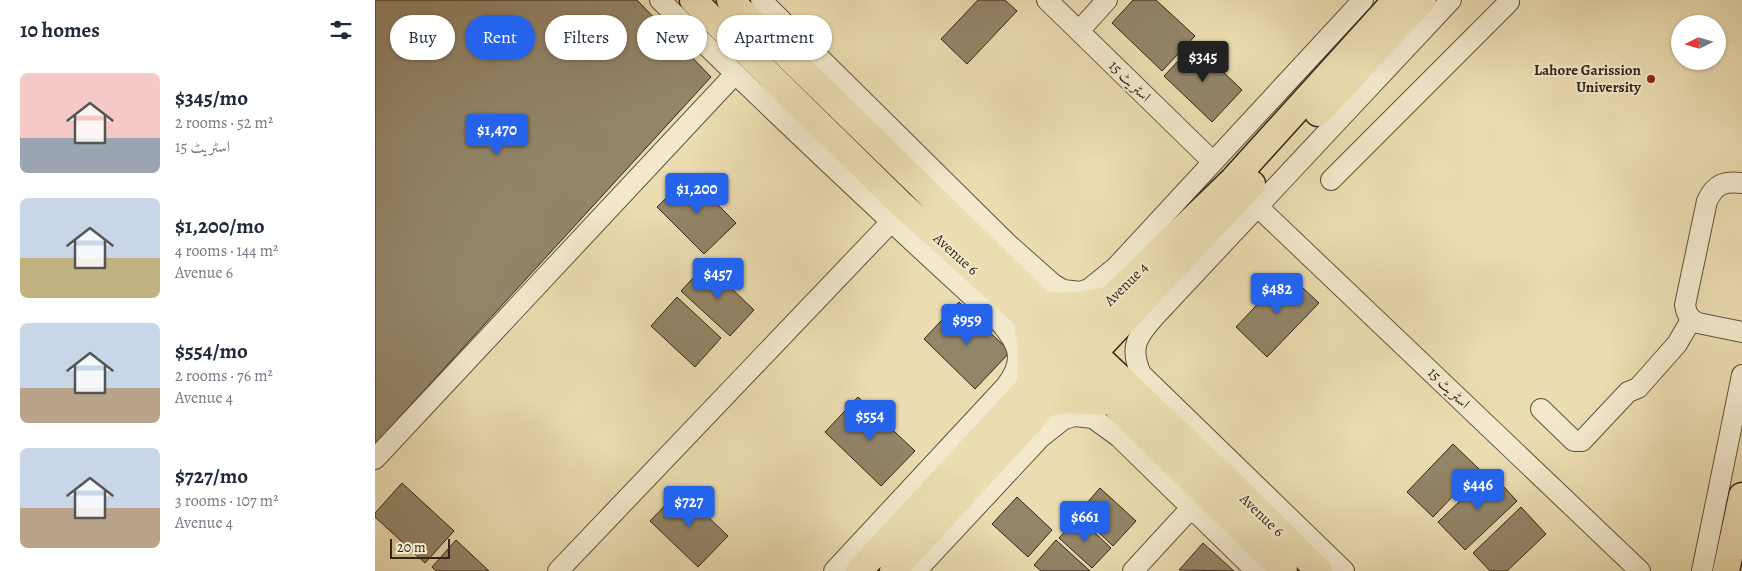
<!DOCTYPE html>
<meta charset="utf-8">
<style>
:root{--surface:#fff;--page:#f2f2f3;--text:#1f2937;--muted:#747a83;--accent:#2563eb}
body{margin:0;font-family:Alegreya,Amiri,serif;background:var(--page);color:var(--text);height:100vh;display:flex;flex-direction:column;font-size:19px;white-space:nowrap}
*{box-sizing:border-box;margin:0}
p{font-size:16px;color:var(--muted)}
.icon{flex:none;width:28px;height:28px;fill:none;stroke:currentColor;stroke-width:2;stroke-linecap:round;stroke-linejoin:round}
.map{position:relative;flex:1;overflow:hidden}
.sheet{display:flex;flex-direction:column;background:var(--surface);width:375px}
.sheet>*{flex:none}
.guide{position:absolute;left:15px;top:15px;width:475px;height:45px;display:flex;gap:10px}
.needle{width:32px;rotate:265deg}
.tools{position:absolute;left:1296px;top:15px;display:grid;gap:10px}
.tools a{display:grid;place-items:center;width:55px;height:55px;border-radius:50%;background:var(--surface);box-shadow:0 1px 4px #0004;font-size:25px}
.scale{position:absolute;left:15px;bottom:12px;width:60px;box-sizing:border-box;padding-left:5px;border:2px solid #342518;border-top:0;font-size:14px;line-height:18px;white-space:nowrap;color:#342518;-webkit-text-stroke:4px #f2e9cc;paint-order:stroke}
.price{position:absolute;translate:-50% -42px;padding:0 11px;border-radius:5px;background:var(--accent);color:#fff;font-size:16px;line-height:32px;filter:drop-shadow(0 1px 2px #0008)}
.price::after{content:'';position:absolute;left:50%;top:30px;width:15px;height:11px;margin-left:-8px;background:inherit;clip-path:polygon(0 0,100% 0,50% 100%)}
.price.selected{background:#222;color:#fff}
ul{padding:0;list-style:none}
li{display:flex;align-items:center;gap:15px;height:125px;padding:0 20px}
li span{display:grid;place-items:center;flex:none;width:140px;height:100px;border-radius:8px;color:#555}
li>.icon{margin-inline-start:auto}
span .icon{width:60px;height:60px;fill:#fffc;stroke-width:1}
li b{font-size:21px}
h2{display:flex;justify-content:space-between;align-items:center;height:60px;padding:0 20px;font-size:21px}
.chip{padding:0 18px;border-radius:22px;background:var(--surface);box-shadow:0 1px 4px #0004;font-size:18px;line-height:45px}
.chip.selected{background:var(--accent);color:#fff}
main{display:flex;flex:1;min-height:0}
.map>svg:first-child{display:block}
</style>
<main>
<section class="sheet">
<h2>10 homes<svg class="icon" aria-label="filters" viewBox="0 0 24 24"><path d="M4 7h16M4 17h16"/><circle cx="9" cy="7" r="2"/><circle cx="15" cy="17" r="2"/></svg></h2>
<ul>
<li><span style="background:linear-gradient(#f6c9c9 65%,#9aa5b1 0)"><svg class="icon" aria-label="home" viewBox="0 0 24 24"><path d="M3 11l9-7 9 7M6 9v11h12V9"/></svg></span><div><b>$345/mo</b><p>2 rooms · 52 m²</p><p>اسٹریٹ 15</p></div></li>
<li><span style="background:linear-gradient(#c9d6e8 60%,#c2b280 0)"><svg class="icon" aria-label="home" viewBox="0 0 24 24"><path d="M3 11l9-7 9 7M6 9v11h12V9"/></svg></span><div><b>$1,200/mo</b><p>4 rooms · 144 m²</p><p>Avenue 6</p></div></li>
<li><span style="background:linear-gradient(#c9d6e8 65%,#b9a48a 0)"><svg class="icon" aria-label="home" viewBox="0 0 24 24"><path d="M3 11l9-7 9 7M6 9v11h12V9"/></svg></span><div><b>$554/mo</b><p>2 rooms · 76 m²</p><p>Avenue 4</p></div></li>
<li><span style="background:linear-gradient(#c9d6e8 60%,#b9a48a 0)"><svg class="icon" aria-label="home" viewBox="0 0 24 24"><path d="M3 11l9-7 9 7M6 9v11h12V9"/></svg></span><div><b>$727/mo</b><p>3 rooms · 107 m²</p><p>Avenue 4</p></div></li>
</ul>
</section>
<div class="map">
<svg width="1367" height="571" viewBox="0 0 1367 571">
<rect width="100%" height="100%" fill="#ebddb1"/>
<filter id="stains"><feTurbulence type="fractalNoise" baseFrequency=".004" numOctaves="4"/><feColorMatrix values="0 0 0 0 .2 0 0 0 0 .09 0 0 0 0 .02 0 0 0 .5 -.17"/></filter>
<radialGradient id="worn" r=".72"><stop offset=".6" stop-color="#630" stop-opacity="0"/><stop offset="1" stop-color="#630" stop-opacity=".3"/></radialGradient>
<path fill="#938568" stroke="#342518" d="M0 0H262L336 77 0 444Z
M603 0H630L642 11 592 64 566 39Z
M758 0H781L820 36 787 71 737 23Z
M819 44 867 90 837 122 789 76Z
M314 176 361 223 329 254 282 207Z
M331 264 379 310 355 336 306 291Z
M912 273 944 303 892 357 861 327Z
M302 297 346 338 320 367 276 326Z
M584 302 635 352 600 389 549 339Z
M483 397 540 451 506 486 450 432Z
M1078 444 1104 469 1058 517 1032 492Z
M1115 472 1142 501 1090 550 1063 522Z
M27 483 79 531 50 563 0 517V513Z
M725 488 761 521 738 546 703 513Z
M305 490 353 536 323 567 275 521Z
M642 497 677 530 653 557 617 524Z
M1146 507 1171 534 1132 571H1115L1098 553Z
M703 517 736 548 717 568 684 538Z
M81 540 114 571H61L57 567Z
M681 540 715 571H666L659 565Z
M828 543 859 571 804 570Z"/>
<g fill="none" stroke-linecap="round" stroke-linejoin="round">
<defs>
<path id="minor" d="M285 0C395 109 508 215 623 320 643 343 652 359 631 386L459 571
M386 0 634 245 678 284 688 290 705 292 714 289 741 267 988 0
M672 0 838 162
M704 31 732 0
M956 180 1134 2 1132 0
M1367 183C1349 181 1340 184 1332 201L1310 305C1312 315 1314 319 1323 323L1367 332
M882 206 1265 571
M1166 409 1199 441H1207L1253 392 1263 388 1302 344 1316 320
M0 459 360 74
M183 571 516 222
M541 571 665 438 689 419 700 416 718 418 744 437 881 571
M758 571 816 508
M969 571 766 374C754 347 762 336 781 315L1076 0
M1327 571 1367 375"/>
<path id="major" d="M318 0 527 205 638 305 909 571
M355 0 668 305 844 472 944 571
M943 113 1048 0
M668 305C692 307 712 305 735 299
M651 318C656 342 657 363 655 386
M672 403 692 400 737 402
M484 571 735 299 858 180 1021 0
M518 571 672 403 877 184
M1351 571 1367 496"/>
</defs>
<use href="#minor" stroke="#62533e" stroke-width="22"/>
<use href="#major" stroke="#342518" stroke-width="29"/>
<use href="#minor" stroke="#f2e9cc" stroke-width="20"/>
<use href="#major" stroke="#ebddb1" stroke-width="26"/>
</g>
<circle fill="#8f2418" stroke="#f2e9cc" stroke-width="2" cx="1276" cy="79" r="5"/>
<g text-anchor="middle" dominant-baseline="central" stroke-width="4" stroke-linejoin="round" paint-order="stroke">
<g font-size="15" font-weight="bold" fill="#342518" stroke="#f2e9cc" text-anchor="end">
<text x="1266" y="70">Lahore Garission<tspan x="1266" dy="17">University</tspan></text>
</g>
<g font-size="15" fill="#342518" stroke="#f2e9cc">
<text transform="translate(755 81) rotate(44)">اسٹریٹ 15</text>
<text transform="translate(581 254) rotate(42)">Avenue 6</text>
<text transform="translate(751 284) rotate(-45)">Avenue 4</text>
<text transform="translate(1074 388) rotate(44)">اسٹریٹ 15</text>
<text transform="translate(887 515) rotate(44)">Avenue 6</text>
</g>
</g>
<rect width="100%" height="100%" filter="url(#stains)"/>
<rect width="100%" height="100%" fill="url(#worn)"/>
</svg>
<div class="tools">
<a><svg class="needle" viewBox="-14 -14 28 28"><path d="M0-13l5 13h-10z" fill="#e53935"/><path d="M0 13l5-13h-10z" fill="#747a83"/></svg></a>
</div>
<div class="scale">20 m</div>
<b class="price selected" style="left:828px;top:83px">$345</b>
<b class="price" style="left:122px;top:156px">$1,470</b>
<b class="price" style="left:322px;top:215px">$1,200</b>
<b class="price" style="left:343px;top:300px">$457</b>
<b class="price" style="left:902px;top:315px">$482</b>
<b class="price" style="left:592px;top:346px">$959</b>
<b class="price" style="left:495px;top:442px">$554</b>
<b class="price" style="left:1103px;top:511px">$446</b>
<b class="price" style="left:314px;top:528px">$727</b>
<b class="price" style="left:710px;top:543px">$661</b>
<div class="guide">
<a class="chip">Buy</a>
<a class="chip selected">Rent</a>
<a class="chip">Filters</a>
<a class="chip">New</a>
<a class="chip">Apartment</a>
</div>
</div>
</main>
